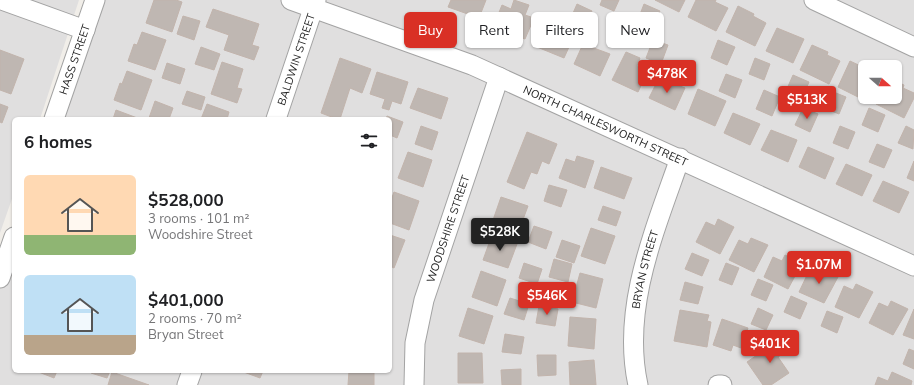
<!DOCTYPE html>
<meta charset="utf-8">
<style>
:root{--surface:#fff;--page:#f6f6f6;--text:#202124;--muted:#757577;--accent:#d93025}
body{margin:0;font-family:Mulish,sans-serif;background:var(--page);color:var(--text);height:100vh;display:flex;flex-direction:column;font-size:15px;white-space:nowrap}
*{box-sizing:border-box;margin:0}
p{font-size:13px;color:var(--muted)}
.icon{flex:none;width:22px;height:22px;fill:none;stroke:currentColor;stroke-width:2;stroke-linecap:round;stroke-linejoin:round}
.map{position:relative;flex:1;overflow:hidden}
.panel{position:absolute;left:12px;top:117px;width:380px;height:256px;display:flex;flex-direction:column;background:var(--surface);border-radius:6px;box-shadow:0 1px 3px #0004}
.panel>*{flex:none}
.guide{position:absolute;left:404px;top:12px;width:380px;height:36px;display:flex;gap:8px}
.needle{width:26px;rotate:111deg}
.buttons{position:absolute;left:858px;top:60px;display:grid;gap:8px}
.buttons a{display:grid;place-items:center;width:44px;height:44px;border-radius:6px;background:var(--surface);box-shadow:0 1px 3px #0004;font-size:20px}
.price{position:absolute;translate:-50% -34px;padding:0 9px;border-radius:4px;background:var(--accent);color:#fff;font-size:13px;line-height:26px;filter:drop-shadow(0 1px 2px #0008)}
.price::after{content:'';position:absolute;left:50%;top:24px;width:12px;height:9px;margin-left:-6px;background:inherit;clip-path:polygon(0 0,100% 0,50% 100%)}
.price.active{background:#222;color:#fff}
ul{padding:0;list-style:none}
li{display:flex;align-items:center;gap:12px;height:100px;padding:0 12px}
li span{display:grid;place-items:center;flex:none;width:112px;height:80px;border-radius:6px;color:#555}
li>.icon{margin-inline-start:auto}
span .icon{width:48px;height:48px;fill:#fffc;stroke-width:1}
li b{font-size:17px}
h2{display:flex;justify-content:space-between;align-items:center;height:48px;padding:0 12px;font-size:17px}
.tag{padding:0 14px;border-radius:6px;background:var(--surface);box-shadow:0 1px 3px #0004;font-size:14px;line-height:36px}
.tag.active{background:var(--accent);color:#fff}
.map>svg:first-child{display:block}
</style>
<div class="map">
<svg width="914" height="385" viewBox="0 0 914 385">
<rect width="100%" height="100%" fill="#f1eee9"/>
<path fill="#e0dfdf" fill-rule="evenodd" d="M0 0H79L40 119H14V193L0 233Z
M99 0H914V385H0V288L14 247V371H390V119H58ZM865 67H895V97H865Z"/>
<path fill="#bfb7b2" stroke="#c2b4ac" d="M154 0H176L182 2 172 32 146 23Z
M451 0H486L479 18 448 7Z
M514 0 529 5 525 15 534 18 525 39 493 27 502 5 511 9Z
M602 0H619L614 11 600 5Z
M655 0H685L679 12Z
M696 0H716L715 2 728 8 716 31 688 17Z
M577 4 592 11 585 27 570 20Z
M644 4 660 11 652 28 637 22Z
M738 6 754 14 753 16 766 23 755 46 726 32Z
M213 9 259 24 252 45 259 47 254 60 224 50 229 35 206 27Z
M183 16 200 21 194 40 177 34Z
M616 21 631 28 624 45 609 38Z
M547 25 574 36 564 58 537 47Z
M777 28 804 39 793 63 766 51Z
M142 32 166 40 155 70 128 61 134 44 137 45Z
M653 40 668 45 661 64 646 58Z
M718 40 735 47 727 65 711 58Z
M583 44 610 54 600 76 574 64Z
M812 45 828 52 827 55 840 61 829 84 800 70Z
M201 47 220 54 214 70 195 64Z
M0 50 24 59 11 94 0 90Z
M626 52 640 58 637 66 648 71 638 92 612 80Z
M340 58 371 69 362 93 350 88 340 119H337L321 113Z
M755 58 770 64 764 80 749 74Z
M850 61 865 68V97H868L866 101 838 87Z
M222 62 243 69 237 88 242 89 237 103 211 94Z
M167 63 185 69 180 84 162 78Z
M127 71 152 80 141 110 114 100 120 83 122 84Z
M377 72 408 82 401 104 392 101 389 110 382 108 385 99 370 94Z
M726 74 742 80 735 98 719 91Z
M793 75 809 82 802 98 786 91Z
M659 78 685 88 675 110 649 98Z
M895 81 904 85 903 88 914 93V98L904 118 876 104 879 97H895Z
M418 88 448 98 441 119 410 108Z
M698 89 726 101 715 126 688 114Z
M764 90 780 97 772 116 756 109Z
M187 91 205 97 201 110 182 104Z
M831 91 846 97 839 114 824 108Z
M155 101 173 108 169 119 149 118Z
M0 104 8 107 2 123 0 122Z
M207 104 229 112 227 119H201Z
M803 108 818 114 810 132 795 125Z
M869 108 885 115 878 132 862 125Z
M116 110 140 119H113Z
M733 113 760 124 750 145 724 133Z
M387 116 403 122 397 138 390 135V119H386Z
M421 126 438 132 432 150 415 144Z
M840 126 855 132 848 149 833 143Z
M906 126 914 130 913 149 898 143Z
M771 130 797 140 788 162 761 150Z
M527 132 557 144 549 164 542 161 537 174 531 172 524 189 507 182Z
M877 144 892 150 884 168 869 162Z
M808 147 834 158 825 179 799 167Z
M408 152 432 160 423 187 398 178Z
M577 156 594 161 585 188 559 178 566 159 575 162Z
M914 161V181L907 178Z
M846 164 872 175 862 196 836 184Z
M601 167 632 178 624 199 594 188Z
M883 181 909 192 899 213 873 201Z
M549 185 567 190 561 207 544 201Z
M394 192 419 201 409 230 390 223V203Z
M501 197 528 206 518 233 492 223Z
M603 206 621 212 616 226 598 220Z
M718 219 734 227 720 254 696 242 706 222 715 226Z
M534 226 552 232 546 249 528 242Z
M591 228 615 236 605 264 581 256Z
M390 235 405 240 394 268 390 266Z
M492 235 517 244 508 268 483 260Z
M751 238 768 245 754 272 729 260 739 240 748 244Z
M562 240 580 246 574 263 556 257Z
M692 253 709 260 702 276 685 269Z
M785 255 802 263 788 289 764 277 773 257 782 261Z
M554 259 572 264 568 282 549 277Z
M524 263 542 269 537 284 519 278Z
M726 263 739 268 732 285 719 280Z
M821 269 838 277 824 303 799 292 809 271 818 275Z
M481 271 506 280 497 306 472 297Z
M580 273 603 279 596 308 572 302Z
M758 279 773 285 766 301 751 295Z
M685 282 703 287 698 304 680 300Z
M856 284 873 292 859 318 835 307 844 286 853 290Z
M791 296 807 303 800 319 784 312Z
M510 298 529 304 524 320 504 314Z
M891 301 908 309 893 335 869 323 879 303 888 307Z
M539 306 558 309 555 326 536 323Z
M468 308 493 316 484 344 459 336Z
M758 308 773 315 766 330 751 324Z
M914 309V339L903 335Z
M680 310 709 315 707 321 711 322 707 347 674 341Z
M827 311 843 317 837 333 821 326Z
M570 317 596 319 594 349 568 346Z
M722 319 748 328 741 348 733 345 731 351 713 345Z
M505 334 524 337 521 354 502 352Z
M780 339 788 350 778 357 789 373 771 385H763L747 362Z
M909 349 914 351V369L903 364Z
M458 353H482L483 383H458Z
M537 355H556V375L538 376Z
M594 360 596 385H570L569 362Z
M521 369V385H502L501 370Z
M36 371H57L54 378Z
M92 371H110L107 378 91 373Z
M241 371H263L260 378Z
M349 371H374V385H348Z
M112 372 149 385H108Z
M892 372 912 381 911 385H875L878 377 888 381Z"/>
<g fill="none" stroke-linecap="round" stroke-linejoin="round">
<defs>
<g id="minor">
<path d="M2 0 85 30"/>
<path id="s1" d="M291 0 472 65 914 266"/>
<path d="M814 0 914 47"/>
<path id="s2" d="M54 119 95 0"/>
<path id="s3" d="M276 119 316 0"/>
<path d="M0 278 14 237"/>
<path d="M187 385 192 371"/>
<path id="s4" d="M414 385 415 343 424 300 499 77"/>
<path id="s5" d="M638 385C621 308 655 230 680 158"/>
<path d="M718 385H722"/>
</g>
</defs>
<use href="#minor" stroke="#a3a3a3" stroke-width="21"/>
<use href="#minor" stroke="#fff" stroke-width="19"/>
</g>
<g text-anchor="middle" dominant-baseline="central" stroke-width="3" stroke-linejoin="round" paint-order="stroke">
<g font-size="11" fill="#222" stroke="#fff">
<text stroke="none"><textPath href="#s2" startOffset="63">HASS STREET</textPath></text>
<text stroke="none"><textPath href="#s3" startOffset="63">BALDWIN STREET</textPath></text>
<text stroke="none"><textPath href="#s1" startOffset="339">NORTH CHARLESWORTH STREET</textPath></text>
<text stroke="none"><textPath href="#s4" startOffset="161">WOODSHIRE STREET</textPath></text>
<text stroke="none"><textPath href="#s5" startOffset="117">BRYAN STREET</textPath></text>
</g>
</g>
</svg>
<div class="buttons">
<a><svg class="needle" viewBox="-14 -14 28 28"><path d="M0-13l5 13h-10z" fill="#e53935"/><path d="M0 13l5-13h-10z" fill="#757577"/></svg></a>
</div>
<b class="price" style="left:667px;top:94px">$478K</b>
<b class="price" style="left:807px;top:120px">$513K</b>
<b class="price active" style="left:500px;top:252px">$528K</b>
<b class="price" style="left:819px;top:285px">$1.07M</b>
<b class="price" style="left:547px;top:316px">$546K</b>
<b class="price" style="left:770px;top:364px">$401K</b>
<div class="guide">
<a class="tag active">Buy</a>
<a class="tag">Rent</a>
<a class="tag">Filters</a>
<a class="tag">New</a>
</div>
<section class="panel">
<h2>6 homes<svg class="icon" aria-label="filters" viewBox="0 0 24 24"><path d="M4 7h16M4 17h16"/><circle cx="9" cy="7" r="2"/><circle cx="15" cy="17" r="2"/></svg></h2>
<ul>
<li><span style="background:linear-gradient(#ffd9b3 75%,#8fb573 0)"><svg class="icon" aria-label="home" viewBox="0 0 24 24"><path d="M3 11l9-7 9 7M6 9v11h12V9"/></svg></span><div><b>$528,000</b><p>3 rooms · 101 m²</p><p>Woodshire Street</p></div></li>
<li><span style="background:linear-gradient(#bfe0f5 75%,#b9a48a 0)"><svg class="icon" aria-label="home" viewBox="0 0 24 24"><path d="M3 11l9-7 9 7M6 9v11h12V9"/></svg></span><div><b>$401,000</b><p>2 rooms · 70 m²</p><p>Bryan Street</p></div></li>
</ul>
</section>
</div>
